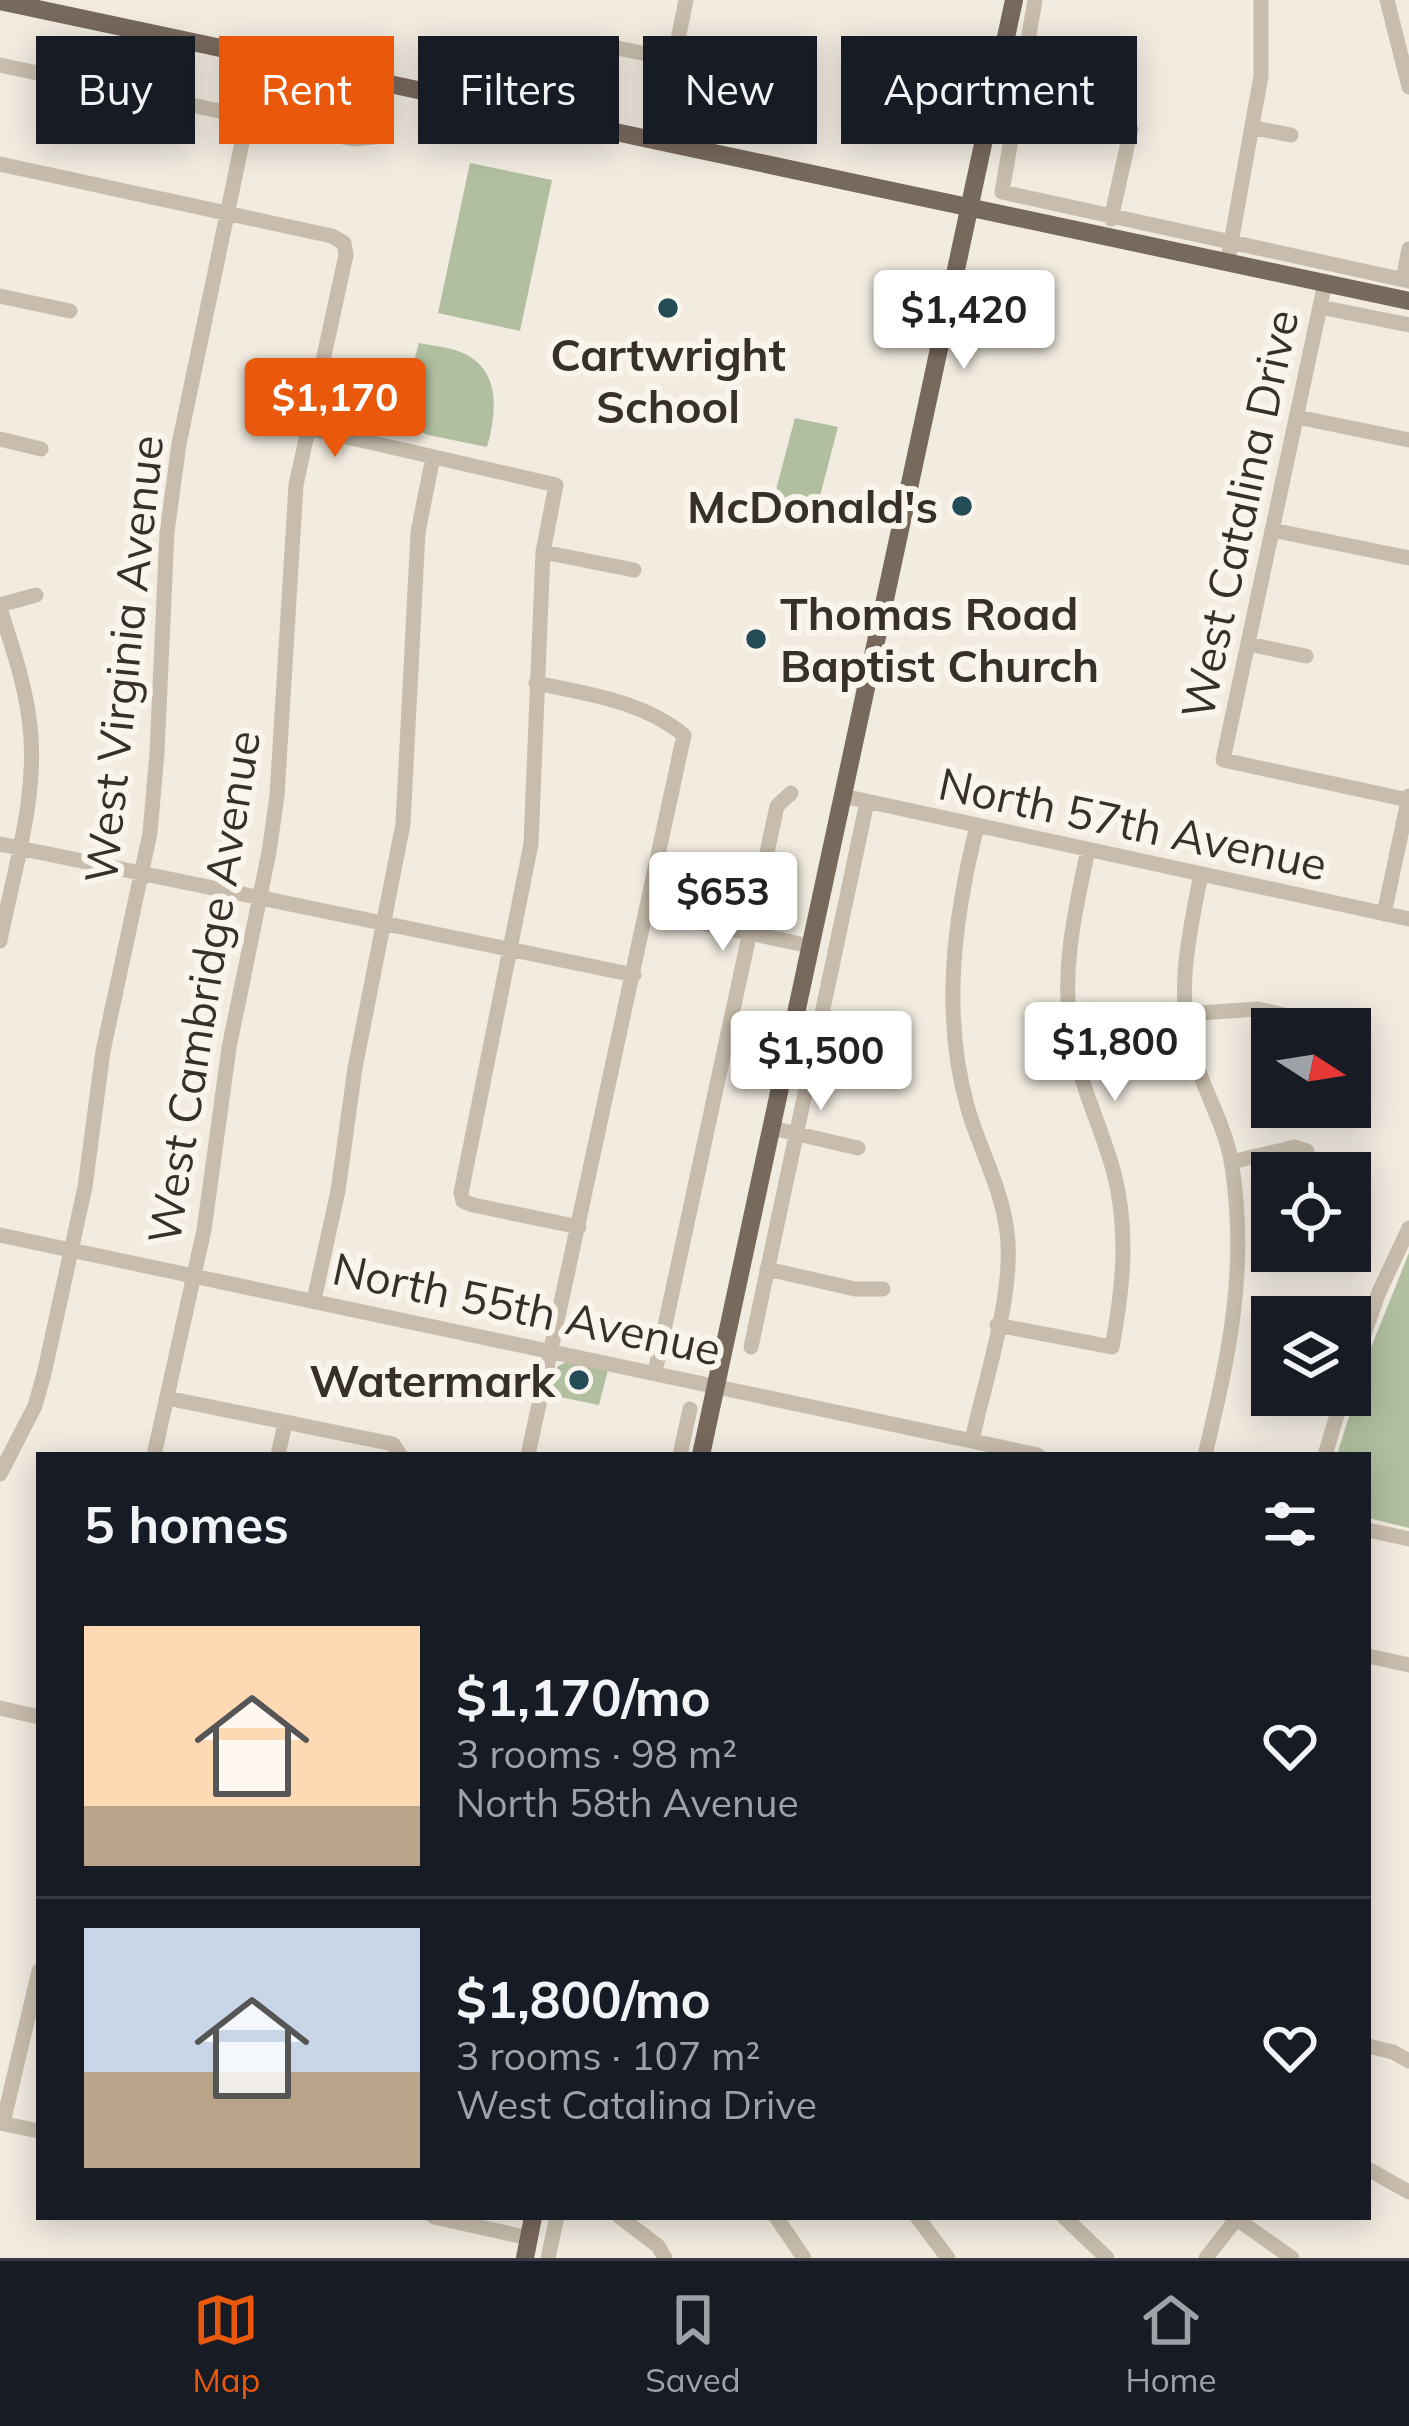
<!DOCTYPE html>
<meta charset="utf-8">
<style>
:root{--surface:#171b24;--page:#20242c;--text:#f1f3f6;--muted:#9ea1a6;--line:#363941;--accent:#ea580c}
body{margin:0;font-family:Mulish,sans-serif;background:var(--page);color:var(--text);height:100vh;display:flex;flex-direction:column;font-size:45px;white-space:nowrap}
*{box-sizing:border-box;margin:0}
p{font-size:39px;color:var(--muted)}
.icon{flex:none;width:66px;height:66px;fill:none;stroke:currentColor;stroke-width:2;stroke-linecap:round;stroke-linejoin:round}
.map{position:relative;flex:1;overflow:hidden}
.drawer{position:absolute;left:36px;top:1452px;width:1335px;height:768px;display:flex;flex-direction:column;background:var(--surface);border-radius:0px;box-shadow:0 6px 30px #0003}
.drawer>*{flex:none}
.hud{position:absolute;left:36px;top:36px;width:1338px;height:108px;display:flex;gap:24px}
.needle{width:78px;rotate:102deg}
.tools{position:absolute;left:1251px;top:1008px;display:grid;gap:24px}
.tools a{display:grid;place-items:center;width:120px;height:120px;border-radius:0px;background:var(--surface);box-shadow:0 6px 30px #0003;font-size:60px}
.price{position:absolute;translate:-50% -102px;padding:0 27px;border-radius:12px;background:#fff;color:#222;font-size:39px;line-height:78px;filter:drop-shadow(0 3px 6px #0008)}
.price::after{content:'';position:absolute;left:50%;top:72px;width:36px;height:27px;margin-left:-18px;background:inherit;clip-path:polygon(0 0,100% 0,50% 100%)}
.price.active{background:var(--accent);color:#fff}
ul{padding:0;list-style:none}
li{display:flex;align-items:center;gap:36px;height:300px;padding:0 48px}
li+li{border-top:3px solid var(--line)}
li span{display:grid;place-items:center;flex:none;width:336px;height:240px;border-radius:0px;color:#555}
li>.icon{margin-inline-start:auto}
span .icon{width:144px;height:144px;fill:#fffc;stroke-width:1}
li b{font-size:51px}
h2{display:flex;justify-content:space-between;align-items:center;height:144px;padding:0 48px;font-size:51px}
.chip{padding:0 42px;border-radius:0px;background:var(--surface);box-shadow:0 6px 30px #0003;font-size:42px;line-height:108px}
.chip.active{background:var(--accent);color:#fff}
.tab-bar{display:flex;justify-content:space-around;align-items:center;height:168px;border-top:3px solid var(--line);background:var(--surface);font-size:33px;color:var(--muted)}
.tab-bar a{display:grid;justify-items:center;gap:6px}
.tab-bar .active{color:var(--accent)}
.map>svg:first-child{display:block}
</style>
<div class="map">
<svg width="1409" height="2258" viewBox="0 0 1409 2258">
<rect width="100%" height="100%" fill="#f1ebe0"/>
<path fill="#b1bfa0" d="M470 163 552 180 520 331 438 313Z
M419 343C433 346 452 347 465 354 502 372 496 415 487 447L428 435 408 426 402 404Z
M795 418 838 427 815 515 772 505Z
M1409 1253V1528L1368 1518V1455H1337L1368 1355Z
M566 1362 608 1370 599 1405 550 1395 557 1367Z"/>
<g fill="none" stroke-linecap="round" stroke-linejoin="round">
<path stroke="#c8bdac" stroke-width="15" d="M1035 0 1002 192 1409 281
M1387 0 1409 87
M613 47 675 60
M0 65 353 139 375 137
M1255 128 1291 135
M657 142 686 0
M0 164 332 236 344 243 346 255 296 485 277 796 269 852 229 1048 204 1230 154 1455
M1111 219 1131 129
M1229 254 1261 76V0
M1403 279 1409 249
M1325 283 1223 760 1408 800
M0 296 70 311
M1320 307 1409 325
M1297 417 1409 440
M308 428 556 485 543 552 531 844 461 1193 463 1201 473 1205 579 1227
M0 439 41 449
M1272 530 1409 558
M543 552 634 570
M0 605 36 595
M0 608C11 644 24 680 29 718 40 791 14 869 0 941
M1248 644 1306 656
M843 796 1409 919
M0 844 634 975
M1201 874C1189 935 1175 993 1193 1054 1204 1092 1226 1126 1232 1166 1248 1270 1229 1355 1205 1455
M646 911 810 946
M1384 914 1409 796
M1185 1014 1258 1009 1343 1029
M772 1128 858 1148
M1231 1162 1295 1147 1307 1151
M0 1235 1038 1455
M767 1269 855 1289H883
M314 1300 338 1191 355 1068 403 824 418 532 433 457
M997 1325 1112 1347C1123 1289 1129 1232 1114 1173 1101 1125 1078 1082 1071 1032 1061 970 1075 911 1088 850
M751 1347 867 802
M655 1372 777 806 791 793
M1350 1373 1379 1292 1409 1228
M167 1398 393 1444 400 1455
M972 1440C985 1380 1015 1292 1007 1232 1002 1189 980 1150 968 1109 941 1015 954 918 977 826
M278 1455 285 1423
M528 1455 684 735C642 701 588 694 536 683
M680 1455 690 1409
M1325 1455 1343 1395
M0 1474 35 1406 44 1374 85 1187 103 1051 150 833 157 753 167 532 179 444 260 57
M1368 1530 1409 1539
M1368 1656 1409 1665
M0 1708 39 1717
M1368 2046 1393 2052 1409 2061
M0 2123 39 2131
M3 2123 39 1971
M1368 2169 1409 2192
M434 2217 529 2238
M620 2217 658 2246 665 2258
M776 2217 804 2258
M917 2217 948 2258
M1064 2217 1107 2258
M1234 2217 1292 2258
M548 2258 557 2217
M1206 2258 1238 2217"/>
<path stroke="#78695d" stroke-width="18" d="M0 1 1409 301
M701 1455 1014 0
M525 2258 533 2217"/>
</g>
<g fill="#234c56" stroke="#f9f5ec" stroke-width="4.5">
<circle cx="668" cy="308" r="12"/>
<circle cx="962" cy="506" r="12"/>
<circle cx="756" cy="639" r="12"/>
<circle cx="579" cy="1380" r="12"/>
</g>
<g text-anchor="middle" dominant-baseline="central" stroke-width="12" stroke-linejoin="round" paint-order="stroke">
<g font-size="45" font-weight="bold" fill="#37302a" stroke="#f9f5ec" text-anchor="end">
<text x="668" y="354" text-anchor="middle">Cartwright<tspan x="668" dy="52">School</tspan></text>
<text x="938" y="506">McDonald's</text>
<text x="780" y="613" text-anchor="start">Thomas Road<tspan x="780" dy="52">Baptist Church</tspan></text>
<text x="555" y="1380">Watermark</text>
</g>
<g font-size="45" fill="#37302a" stroke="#f9f5ec">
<text transform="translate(1239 514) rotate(-78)">West Catalina Drive</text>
<text transform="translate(123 659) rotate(-84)">West Virginia Avenue</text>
<text transform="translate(1133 823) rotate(12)">North 57th Avenue</text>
<text transform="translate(203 987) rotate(-81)">West Cambridge Avenue</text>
<text transform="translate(527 1308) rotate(12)">North 55th Avenue</text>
</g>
</g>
</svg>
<div class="tools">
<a><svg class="needle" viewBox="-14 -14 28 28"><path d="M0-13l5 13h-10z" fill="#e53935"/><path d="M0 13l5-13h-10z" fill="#9ea1a6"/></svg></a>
<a><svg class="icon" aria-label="locate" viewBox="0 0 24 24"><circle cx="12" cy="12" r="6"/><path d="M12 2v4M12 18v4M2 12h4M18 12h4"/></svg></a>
<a><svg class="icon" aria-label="layers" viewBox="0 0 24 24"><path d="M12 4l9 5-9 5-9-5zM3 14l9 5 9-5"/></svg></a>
</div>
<b class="price" style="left:964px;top:372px">$1,420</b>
<b class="price active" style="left:335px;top:460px">$1,170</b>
<b class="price" style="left:723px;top:954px">$653</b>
<b class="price" style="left:1115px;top:1104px">$1,800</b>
<b class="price" style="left:821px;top:1113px">$1,500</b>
<div class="hud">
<a class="chip">Buy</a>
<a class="chip active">Rent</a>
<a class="chip">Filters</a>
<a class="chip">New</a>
<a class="chip">Apartment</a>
</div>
<section class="drawer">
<h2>5 homes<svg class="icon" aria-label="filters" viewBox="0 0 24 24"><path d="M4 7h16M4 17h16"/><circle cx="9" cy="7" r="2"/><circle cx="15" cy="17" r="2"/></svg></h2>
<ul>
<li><span style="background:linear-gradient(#ffd9b3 75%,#b9a48a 0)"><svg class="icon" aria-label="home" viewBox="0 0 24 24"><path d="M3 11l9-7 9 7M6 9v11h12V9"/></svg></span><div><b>$1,170/mo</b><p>3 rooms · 98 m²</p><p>North 58th Avenue</p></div><svg class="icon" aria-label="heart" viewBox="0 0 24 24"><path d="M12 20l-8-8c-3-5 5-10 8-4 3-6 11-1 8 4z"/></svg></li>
<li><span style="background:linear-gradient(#c9d6e8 60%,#b9a48a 0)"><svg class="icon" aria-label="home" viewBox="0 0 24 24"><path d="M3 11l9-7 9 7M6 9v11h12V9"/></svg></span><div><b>$1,800/mo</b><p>3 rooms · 107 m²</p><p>West Catalina Drive</p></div><svg class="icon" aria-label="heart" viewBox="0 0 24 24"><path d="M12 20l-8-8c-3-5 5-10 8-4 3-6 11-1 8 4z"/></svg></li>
</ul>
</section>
</div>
<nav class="tab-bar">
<a class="active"><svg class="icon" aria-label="map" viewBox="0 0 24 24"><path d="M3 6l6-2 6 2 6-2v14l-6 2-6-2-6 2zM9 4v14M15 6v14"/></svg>Map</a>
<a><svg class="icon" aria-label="saved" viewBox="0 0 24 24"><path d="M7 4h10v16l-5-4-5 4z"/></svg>Saved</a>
<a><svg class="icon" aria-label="home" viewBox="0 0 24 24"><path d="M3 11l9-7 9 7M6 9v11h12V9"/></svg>Home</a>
</nav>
